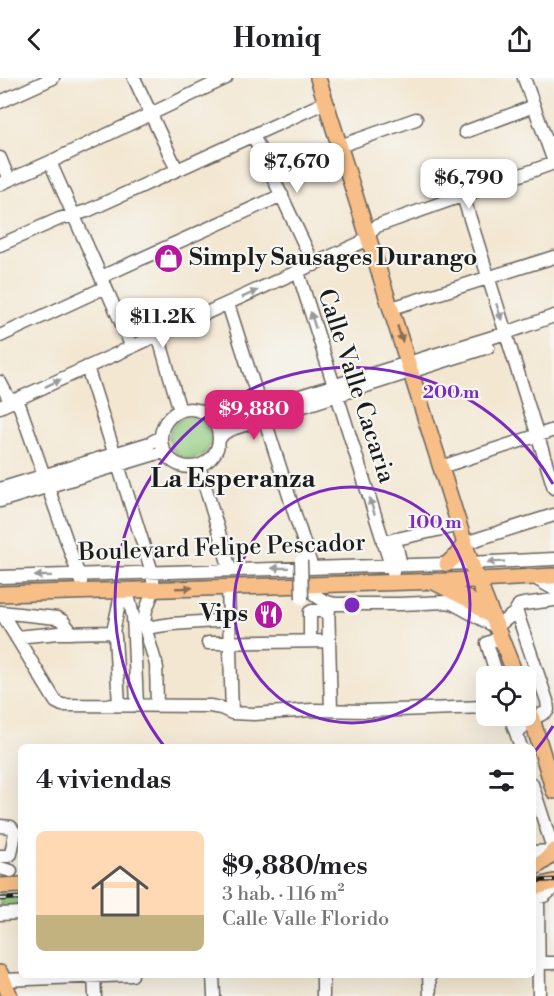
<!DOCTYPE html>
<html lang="es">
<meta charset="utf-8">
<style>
:root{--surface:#fff;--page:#f6f6f6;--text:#202124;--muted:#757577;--line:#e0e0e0;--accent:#db2777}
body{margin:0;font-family:"Libre Bodoni",serif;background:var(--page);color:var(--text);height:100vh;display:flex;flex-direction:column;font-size:22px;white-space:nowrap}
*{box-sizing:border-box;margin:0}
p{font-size:20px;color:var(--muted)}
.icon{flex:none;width:33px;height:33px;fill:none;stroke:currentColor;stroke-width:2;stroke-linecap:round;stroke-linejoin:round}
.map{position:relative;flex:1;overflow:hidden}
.details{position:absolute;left:18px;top:666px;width:518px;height:234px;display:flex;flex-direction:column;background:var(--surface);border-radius:9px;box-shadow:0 6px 24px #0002}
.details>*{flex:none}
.fabs{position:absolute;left:476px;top:588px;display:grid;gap:12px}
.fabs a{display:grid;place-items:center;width:60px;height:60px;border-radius:9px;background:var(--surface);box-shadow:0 6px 24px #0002;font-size:30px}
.price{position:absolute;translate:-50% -51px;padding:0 14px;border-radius:12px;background:#fff;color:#222;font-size:20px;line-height:39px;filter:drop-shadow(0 2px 3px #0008)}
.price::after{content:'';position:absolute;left:50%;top:36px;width:18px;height:14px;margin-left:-9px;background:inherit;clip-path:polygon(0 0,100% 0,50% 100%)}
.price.current{background:var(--accent);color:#fff}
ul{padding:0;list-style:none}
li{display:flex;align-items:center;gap:18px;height:150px;padding:0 18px}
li+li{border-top:2px solid var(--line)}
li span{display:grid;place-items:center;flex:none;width:168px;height:120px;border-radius:9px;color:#555}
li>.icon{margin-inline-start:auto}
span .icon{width:72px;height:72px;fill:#fffc;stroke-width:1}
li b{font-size:26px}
h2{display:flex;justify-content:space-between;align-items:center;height:72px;padding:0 18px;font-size:26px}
header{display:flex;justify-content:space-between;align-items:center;height:78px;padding:0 18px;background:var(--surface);font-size:27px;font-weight:700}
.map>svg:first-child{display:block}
</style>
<header><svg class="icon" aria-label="back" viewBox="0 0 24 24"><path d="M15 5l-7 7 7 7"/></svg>Homiq<svg class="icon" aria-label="share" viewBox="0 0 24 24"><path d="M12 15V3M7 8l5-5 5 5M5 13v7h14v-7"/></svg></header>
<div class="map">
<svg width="554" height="918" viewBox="0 0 554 918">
<rect width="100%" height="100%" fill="#f6f6f2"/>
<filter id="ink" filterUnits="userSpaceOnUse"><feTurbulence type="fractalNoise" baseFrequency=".0167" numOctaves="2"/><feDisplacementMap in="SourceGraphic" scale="12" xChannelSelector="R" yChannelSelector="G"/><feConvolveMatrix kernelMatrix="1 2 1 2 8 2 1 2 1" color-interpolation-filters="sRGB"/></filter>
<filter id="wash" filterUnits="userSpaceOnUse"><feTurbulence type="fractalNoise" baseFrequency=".008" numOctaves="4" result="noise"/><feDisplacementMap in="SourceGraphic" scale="24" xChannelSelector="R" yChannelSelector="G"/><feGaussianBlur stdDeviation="1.35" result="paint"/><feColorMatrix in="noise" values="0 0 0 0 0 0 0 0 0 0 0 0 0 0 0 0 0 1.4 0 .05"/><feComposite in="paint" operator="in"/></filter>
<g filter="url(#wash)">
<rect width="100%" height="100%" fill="#f3e7d2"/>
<path fill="#8fc87c" stroke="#56724c" stroke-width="1.5" d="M169 360a21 21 0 1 1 42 0a21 21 0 1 1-42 0Z
M0 815H21V827L0 828Z"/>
</g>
<g filter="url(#ink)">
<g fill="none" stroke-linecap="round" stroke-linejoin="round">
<defs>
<path id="minor" d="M134 0 177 92
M524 0 554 84
M0 24 53 0
M465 54 534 28
M253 57 314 187
M340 68 416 41
M0 80 9 102
M50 84 132 269
M0 106 50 84 226 0
M463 118 554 410
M0 167 59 141 87 133 326 24
M298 194 393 494
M101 199 282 117
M228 226 312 490
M392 230 554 179
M158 257 180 333
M0 258 106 209
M87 289 152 494 154 511 146 532 144 546 157 590
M0 304 8 319 17 325 20 329 81 504
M0 329 360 165 377 148 554 85
M161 360a29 29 0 1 1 58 0a29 29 0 1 1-58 0Z
M215 344 506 255 554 238
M220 360 224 355 235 350 488 269
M199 388 230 491
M441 389 554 352
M0 411 150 365 161 359
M0 423 155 376 164 374
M395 461 401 487
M383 464 460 447
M465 465 554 437
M0 499 447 486 554 481
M533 499 554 511
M305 507C314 517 322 524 335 526H400L446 524 452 525 496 549 516 534
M228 509 232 635
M127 512 133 538 137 627
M328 525 331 632
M0 534 57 540 63 543 72 555
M1 534 56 624 62 627 210 628 221 630 232 635 254 636 312 632 367 633 486 629
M145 550 172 546 229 542
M113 554 122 512
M16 559 59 555 113 554 115 558 119 627
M310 563V534L312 533H329
M208 565 329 563
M156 584 157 628
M497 598 487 565 500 560
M510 638 521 669
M517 657C521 651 525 645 531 642 536 638 543 637 548 632L547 623 516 532 519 527 523 526 554 522
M532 706 554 774
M0 748 11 749 15 755 11 776 8 778H0
M532 774 553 773
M0 790 11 793
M532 821 544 818 554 810
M538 821 539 918
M0 836 21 835
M532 885H554
M94 897 95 918
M213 897 214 918
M323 897V918
M429 897 430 918
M3 902 132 897"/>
<path id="major" d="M318 0 471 485 516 598
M447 486 457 477 465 465
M436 505 468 521 492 539
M0 516 478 502 554 498
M525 623 532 641 554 713
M533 791 547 781 554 773
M0 808 21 807
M532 810 554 804
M0 895 10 918"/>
</defs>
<use href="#minor" stroke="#67635c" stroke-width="15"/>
<use href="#major" stroke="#67635c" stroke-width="18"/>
<use href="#minor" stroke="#fff" stroke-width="12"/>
<use href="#major" stroke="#f7be87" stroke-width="15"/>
<defs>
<path id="rail" d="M532 803 554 802
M0 821 21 820"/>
</defs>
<use href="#rail" stroke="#1c1c1c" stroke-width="4.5"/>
<use href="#rail" stroke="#f6f6f2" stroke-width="2" stroke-dasharray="7" stroke-linecap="butt"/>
<defs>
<path id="minor-bridge" d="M301 483 302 520"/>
</defs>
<use href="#minor-bridge" stroke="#67635c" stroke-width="15" stroke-linecap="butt"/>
<use href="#minor-bridge" stroke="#fff" stroke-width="12"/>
</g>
<defs><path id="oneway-solid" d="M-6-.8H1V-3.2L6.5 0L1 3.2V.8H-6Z" transform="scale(1.5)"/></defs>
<g fill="#999">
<use href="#oneway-solid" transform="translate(250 216) rotate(-24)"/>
<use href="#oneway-solid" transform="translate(499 234) rotate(72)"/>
<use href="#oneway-solid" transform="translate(313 242) rotate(-107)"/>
<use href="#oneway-solid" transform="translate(53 305) rotate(-25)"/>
<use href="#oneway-solid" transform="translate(372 428) rotate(-108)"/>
<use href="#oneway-solid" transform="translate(496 484) rotate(177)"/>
<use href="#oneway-solid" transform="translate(280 490) rotate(179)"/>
<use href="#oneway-solid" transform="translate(43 498) rotate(179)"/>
</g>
<g fill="#8a6d52">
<use href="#oneway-solid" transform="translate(400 256) rotate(73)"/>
<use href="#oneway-solid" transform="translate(184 510) rotate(-2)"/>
</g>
</g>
<g fill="none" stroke="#7b2cbf" stroke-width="3">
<circle cx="352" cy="527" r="118"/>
<path d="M553 648A235 235 0 0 1 533 676M164 668A235 235 0 1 1 553 406"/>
</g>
<defs>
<symbol id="shop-disc" viewBox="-11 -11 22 22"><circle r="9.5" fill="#b5179e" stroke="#f6f6f2"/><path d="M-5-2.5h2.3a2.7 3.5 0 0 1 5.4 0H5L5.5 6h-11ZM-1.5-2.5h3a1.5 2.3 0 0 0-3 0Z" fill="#fff"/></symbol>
<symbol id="restaurant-disc" viewBox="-11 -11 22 22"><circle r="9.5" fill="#b5179e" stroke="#f6f6f2"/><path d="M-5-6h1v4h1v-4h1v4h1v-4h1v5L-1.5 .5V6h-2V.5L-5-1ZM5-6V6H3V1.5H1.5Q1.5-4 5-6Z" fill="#fff"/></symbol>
</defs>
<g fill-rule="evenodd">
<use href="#shop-disc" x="152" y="164" width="33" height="33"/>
<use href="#restaurant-disc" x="252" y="520" width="33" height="33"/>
</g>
<g text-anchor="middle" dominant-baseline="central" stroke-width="4.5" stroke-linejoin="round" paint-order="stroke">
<g font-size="24" font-weight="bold" fill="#1c1c1c" stroke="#f6f6f2" text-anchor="start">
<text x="189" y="180">Simply Sausages Durango</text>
<text x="248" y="536" text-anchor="end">Vips</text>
</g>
<g font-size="24" fill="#1c1c1c" stroke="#f6f6f2">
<text transform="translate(356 308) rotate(72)">Calle Valle Cacaria</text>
<text transform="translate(222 470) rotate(-2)">Boulevard Felipe Pescador</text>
</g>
<g font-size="26" font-weight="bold" fill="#1c1c1c" stroke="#f6f6f2">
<text x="233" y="401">La Esperanza</text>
</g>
</g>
<circle cx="352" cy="527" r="9" fill="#7b2cbf" stroke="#f6f6f2" stroke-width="3"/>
<g font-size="18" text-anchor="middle" font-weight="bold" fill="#7b2cbf" stroke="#f6f6f2" stroke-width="4.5" stroke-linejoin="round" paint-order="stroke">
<text x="451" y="320">200 m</text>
<text x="435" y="450">100 m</text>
</g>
</svg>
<div class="fabs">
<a><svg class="icon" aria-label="locate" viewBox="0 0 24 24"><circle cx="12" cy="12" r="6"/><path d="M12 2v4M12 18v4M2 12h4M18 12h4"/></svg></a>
</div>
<b class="price" style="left:297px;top:116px">$7,670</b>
<b class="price" style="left:469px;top:132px">$6,790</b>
<b class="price" style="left:163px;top:271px">$11.2K</b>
<b class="price current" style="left:254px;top:363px">$9,880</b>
<section class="details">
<h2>4 viviendas<svg class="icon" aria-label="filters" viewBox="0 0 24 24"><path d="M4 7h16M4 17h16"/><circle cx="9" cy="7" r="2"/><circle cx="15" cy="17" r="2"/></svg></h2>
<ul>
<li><span style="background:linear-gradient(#ffd9b3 70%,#c2b280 0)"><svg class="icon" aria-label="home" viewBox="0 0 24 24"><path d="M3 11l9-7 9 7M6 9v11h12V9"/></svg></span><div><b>$9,880/mes</b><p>3 hab. · 116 m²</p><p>Calle Valle Florido</p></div></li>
</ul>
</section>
</div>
